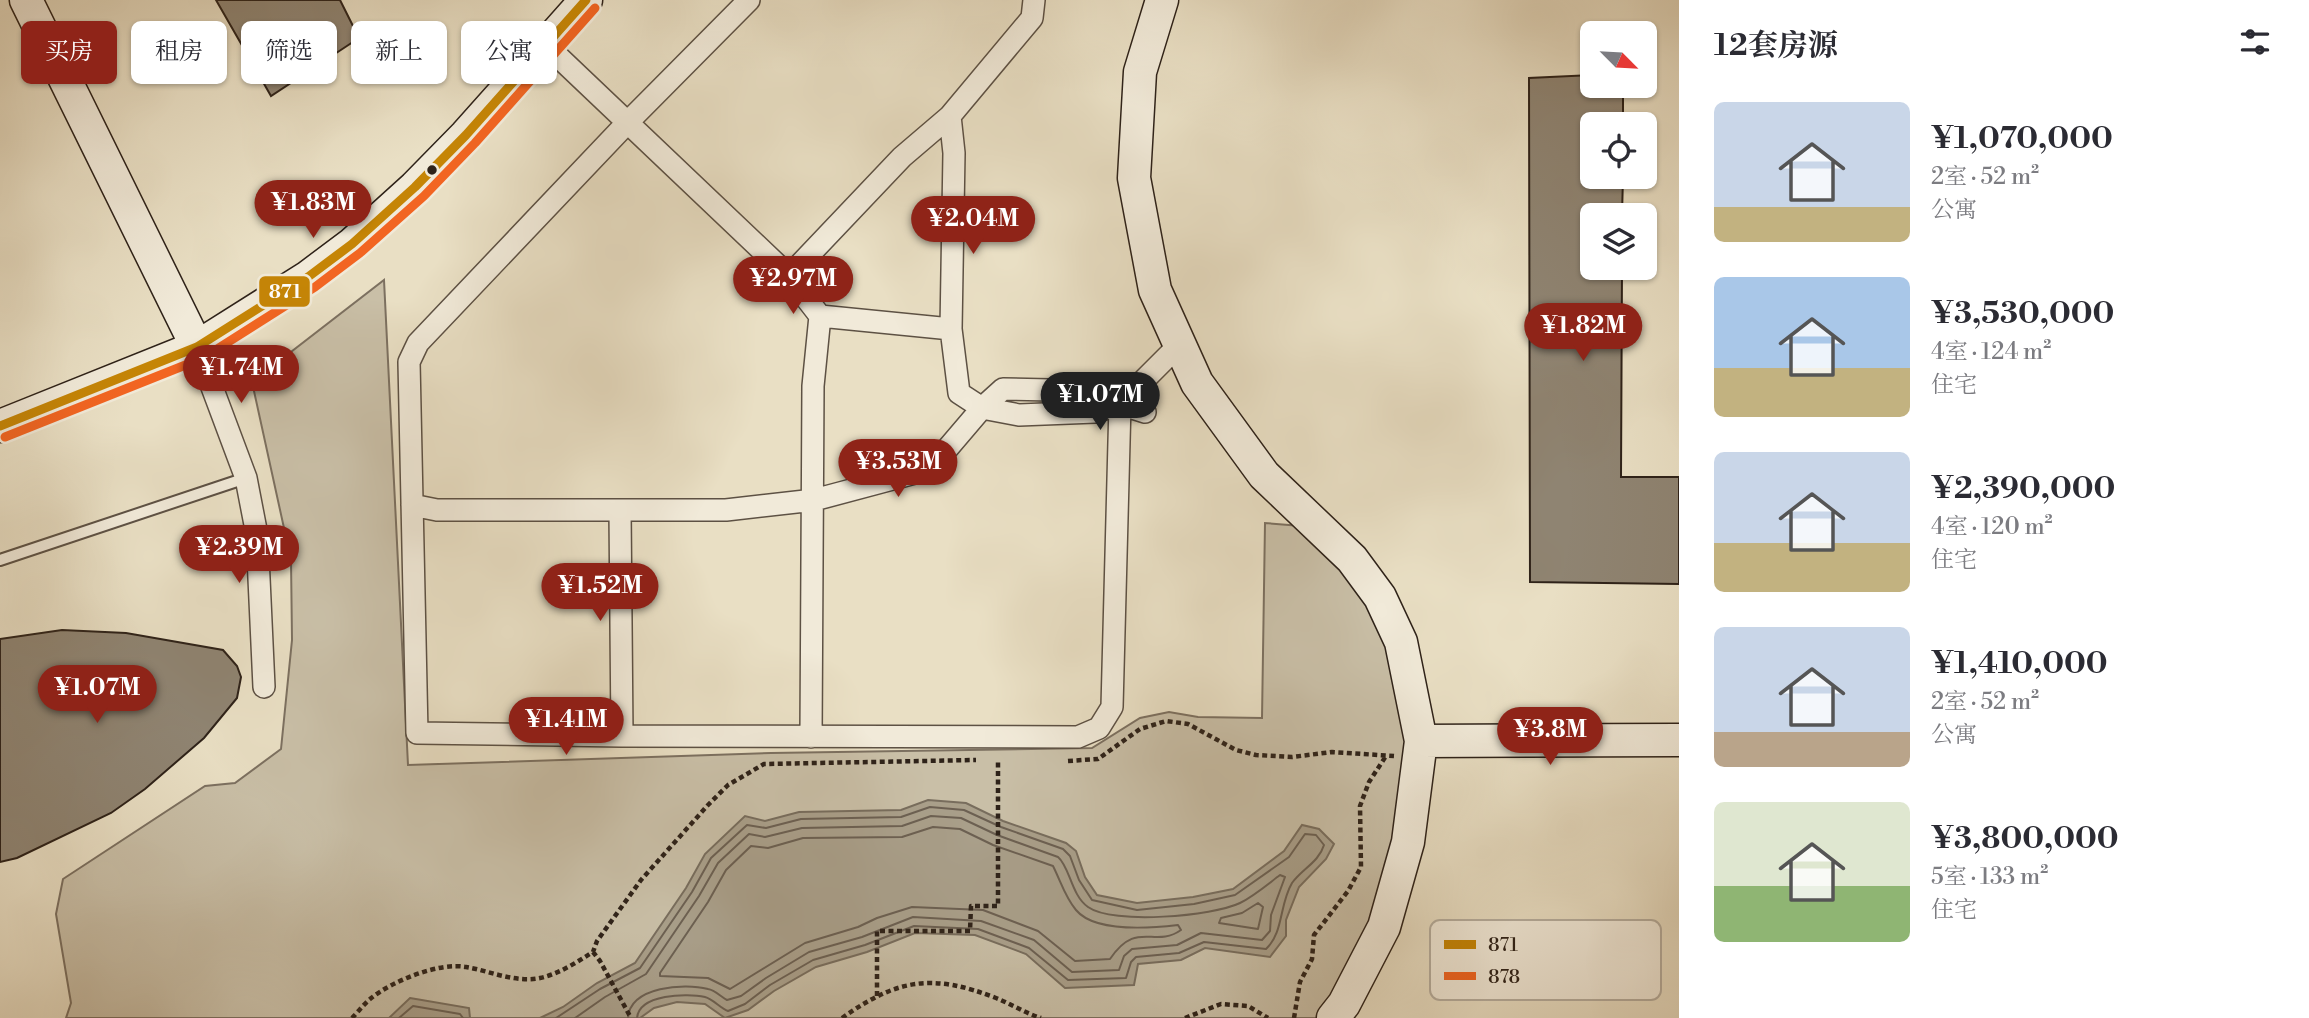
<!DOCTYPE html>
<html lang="zh">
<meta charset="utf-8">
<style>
:root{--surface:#fff;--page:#f2f2f3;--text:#2b2b33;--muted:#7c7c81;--accent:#8f2418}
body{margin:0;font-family:"Libre Bodoni","Noto Serif SC",serif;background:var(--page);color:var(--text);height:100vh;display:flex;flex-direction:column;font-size:26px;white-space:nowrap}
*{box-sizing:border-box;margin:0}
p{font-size:23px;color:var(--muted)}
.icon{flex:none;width:38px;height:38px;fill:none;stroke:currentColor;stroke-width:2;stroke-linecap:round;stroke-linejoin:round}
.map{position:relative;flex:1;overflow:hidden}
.drawer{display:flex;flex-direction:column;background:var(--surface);width:630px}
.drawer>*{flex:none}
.top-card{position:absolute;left:21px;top:21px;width:665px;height:63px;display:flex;gap:14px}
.needle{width:46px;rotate:114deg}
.buttons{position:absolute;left:1580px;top:21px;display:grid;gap:14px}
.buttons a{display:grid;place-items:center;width:77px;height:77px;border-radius:10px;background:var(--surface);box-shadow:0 2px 5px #0004;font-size:35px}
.price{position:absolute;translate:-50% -60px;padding:0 16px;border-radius:24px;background:var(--accent);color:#fff;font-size:23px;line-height:46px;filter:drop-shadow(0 2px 4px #0008)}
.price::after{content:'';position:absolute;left:50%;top:42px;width:21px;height:16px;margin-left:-10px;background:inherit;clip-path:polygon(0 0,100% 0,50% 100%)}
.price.selected{background:#222;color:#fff}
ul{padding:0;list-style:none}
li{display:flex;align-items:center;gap:21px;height:175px;padding:0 35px}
li span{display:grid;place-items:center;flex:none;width:196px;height:140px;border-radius:10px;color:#555}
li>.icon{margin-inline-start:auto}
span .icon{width:84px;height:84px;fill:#fffc;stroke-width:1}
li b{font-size:30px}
h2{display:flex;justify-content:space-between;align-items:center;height:84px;padding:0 35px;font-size:30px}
.pill{padding:0 24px;border-radius:10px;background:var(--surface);box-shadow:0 2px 5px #0004;font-size:24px;line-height:63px}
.pill.selected{background:var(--accent);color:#fff}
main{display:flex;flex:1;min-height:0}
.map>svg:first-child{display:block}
</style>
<main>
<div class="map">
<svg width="1679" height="1018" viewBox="0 0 1679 1018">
<rect width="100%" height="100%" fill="#e9dfc4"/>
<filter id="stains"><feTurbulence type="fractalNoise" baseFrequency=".00286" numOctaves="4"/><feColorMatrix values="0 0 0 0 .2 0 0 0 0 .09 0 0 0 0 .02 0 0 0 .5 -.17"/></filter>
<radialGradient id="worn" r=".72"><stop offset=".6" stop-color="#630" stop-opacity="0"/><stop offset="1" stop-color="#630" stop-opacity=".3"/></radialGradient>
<path fill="#c9bfa7" stroke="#7c7060" stroke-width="2" d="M384 280 408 765 771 753 1092 748 1140 718 1169 712 1198 717 1262 718 1265 523 1301 526 1380 597 1421 741 1408 842 1333 1018H66L71 1003 56 914 63 879 205 786 235 783 281 749 292 640 291 560 252 382Z"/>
<path fill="#a99f8a" stroke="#786d5d" stroke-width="2" d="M928 800 966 803 1003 821 1066 843 1076 851 1085 877 1097 895 1137 903 1193 897 1233 889 1284 851 1302 825 1319 829 1334 844 1326 859 1299 887 1286 920V936L1270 957 1205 948 1181 960 1138 964 1134 985 1065 988 1026 954 975 935 915 933 867 952 816 967 774 991 748 1010 725 1018 705 1004 677 1002 654 1008 640 1018H540L563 1007 597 983 635 963 686 888 705 854 745 816 765 821 799 812 901 810Z
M410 998 469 1008 470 1018H389Z"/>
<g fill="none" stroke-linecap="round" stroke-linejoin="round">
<path stroke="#6c6052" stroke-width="2" d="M933 827 960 829 993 845 1053 866C1061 882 1065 897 1076 910 1095 933 1152 928 1178 925L1181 930C1154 949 1137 919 1110 959L1075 961 1038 931 983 910 912 907 877 918 858 927 805 943 730 989 708 978 660 976V973L708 902 726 870 751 846 768 848 803 838 902 837Z
M1258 903 1263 907 1258 929 1219 923 1221 918 1242 913Z
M399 1018 413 1006 460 1014 463 1018
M556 1018 600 989 640 968 692 892 711 858 747 825 766 828 801 819 901 817 930 807 964 810 1001 827 1063 849 1070 856 1079 880 1092 900 1137 910 1194 904 1235 895 1289 857 1305 834 1316 835 1324 845C1319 862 1302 869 1292 883 1279 905 1284 932 1266 949L1204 942 1179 953 1136 957 1131 962 1126 978 1068 980 1029 948 978 929 914 926 865 945 813 960 770 985 745 1004 728 1011C720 1008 713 999 705 997 687 993 639 994 637 1018
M575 1018 605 997 646 974 699 896 718 863 749 834 765 837 802 828 902 826 931 816 961 818 997 835 1058 857C1070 867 1071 895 1088 907 1113 925 1213 916 1240 903 1254 896 1268 884 1280 875L1285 877 1271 915 1270 931 1262 940 1201 933 1177 945 1132 949 1124 956 1119 970 1072 972 1034 940 981 921 913 917 862 937 809 952 766 978 741 996 727 1000C721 997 715 990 708 989 685 983 630 986 628 1018"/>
</g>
<path fill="#8f8472" stroke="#2e2219" stroke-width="2" d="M216 0H340L359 38 271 96Z
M1592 75V86H1623V124H1592V177H1623L1622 215H1592V268H1622L1621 477H1679V584L1530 582 1529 78Z
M62 630 126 633 223 650 237 666 241 677 237 698 204 738 145 789 111 813 17 858 0 862V639Z"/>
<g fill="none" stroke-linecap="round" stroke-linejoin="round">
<defs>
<path id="lane" d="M0 560 246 478"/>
<path id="street" d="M749 0 627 123 418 343 409 362 417 733 622 736 1078 737 1099 728 1112 707 1120 404
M546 45 789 276
M950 116 954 153 951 329 959 393 982 408 1019 415 1095 412 1120 404 1180 344
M820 316 951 329
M197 347 246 478 257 535 264 687
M412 505 437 510H726L814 500 930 469 982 408 1003 389 1096 391 1120 404 1145 412
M620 510 622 736
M811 737 813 386 820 316 789 276 902 157 950 116 1032 18 1034 0"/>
<path id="secondary" d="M26 0 197 347
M1162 0 1140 72 1134 178 1155 290 1197 383 1264 475 1352 559 1380 597 1401 642 1421 741 1408 842 1384 927 1344 1004 1333 1018
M0 426 197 347 308 277 352 244 415 187 466 135 586 0
M1421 741 1679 740"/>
</defs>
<use href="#lane" stroke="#5d5144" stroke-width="14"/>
<use href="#street" stroke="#5d5144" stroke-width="24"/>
<use href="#secondary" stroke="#2e2219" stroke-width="35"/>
<path stroke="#2e2219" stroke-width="4.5" stroke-dasharray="5 3.5" stroke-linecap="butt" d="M1068 761 1098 759 1140 729 1166 721 1188 724 1236 750 1256 755 1292 757 1332 752 1394 756
M593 952 600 961 631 1018
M877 996V931H970L971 906H998V759
M352 1018C358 1012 364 1004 370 999 392 981 439 962 466 967 490 971 515 983 540 978 559 974 577 962 593 952L597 941 641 880 708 805 728 785 764 764 976 760
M842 1018C897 979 932 973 996 998 1011 1004 1025 1013 1041 1018
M1185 1018 1221 1004 1248 1006 1268 1018
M1294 1018 1300 982 1312 959 1314 935 1348 891 1361 867 1360 806 1369 782 1386 756"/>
<use href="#lane" stroke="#f1ead9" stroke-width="10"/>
<use href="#street" stroke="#f1ead9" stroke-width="21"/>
<use href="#secondary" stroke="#f1ead9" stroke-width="32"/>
<defs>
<path id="bus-1" d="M0 426 197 347 308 277 352 244 415 187 466 135 586 0"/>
<path id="bus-2" d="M5 437 203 358 315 287 360 253 424 196 475 143 595 8"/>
</defs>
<use href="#bus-1" stroke="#f1ead9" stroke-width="14"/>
<use href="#bus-2" stroke="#f1ead9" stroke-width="14"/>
<use href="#bus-1" stroke="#c58506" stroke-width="9"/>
<use href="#bus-2" stroke="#f26522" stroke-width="9"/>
</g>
<circle fill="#2e2219" stroke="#f1ead9" stroke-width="2.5" cx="432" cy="170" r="6"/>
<rect x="1430" y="920" width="231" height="80" rx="10" fill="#f1ead9" stroke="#b6ae9f" stroke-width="2"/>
<rect x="1444" y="940" width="32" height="9" fill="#c58506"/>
<rect x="1444" y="972" width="32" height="8" fill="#f26522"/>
<g font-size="19" fill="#2e2219">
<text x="1488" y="951">871</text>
<text x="1488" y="983">878</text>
</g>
<rect stroke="#f1ead9" stroke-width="2.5" x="258" y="275" width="53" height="33" rx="7" fill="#c58506"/>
<g font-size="19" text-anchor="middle" font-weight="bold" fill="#fff">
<text x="285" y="298">871</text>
</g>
<rect width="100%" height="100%" filter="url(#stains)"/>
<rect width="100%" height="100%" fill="url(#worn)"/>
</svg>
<div class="buttons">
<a><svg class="needle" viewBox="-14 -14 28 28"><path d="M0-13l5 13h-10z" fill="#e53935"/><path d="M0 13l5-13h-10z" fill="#7c7c81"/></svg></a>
<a><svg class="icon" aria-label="locate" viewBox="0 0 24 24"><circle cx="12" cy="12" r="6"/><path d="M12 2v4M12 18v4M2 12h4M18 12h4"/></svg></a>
<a><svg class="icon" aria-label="layers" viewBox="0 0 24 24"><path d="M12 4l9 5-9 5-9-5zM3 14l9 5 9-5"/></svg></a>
</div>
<b class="price" style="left:313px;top:240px">¥1.83M</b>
<b class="price" style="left:973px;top:256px">¥2.04M</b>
<b class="price" style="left:793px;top:316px">¥2.97M</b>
<b class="price" style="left:1583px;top:363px">¥1.82M</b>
<b class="price" style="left:241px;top:405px">¥1.74M</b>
<b class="price selected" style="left:1100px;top:432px">¥1.07M</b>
<b class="price" style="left:898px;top:499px">¥3.53M</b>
<b class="price" style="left:239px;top:585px">¥2.39M</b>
<b class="price" style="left:600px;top:623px">¥1.52M</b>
<b class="price" style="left:97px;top:725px">¥1.07M</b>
<b class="price" style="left:566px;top:757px">¥1.41M</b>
<b class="price" style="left:1550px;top:767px">¥3.8M</b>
<div class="top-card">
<a class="pill selected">买房</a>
<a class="pill">租房</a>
<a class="pill">筛选</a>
<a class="pill">新上</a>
<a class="pill">公寓</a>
</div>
</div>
<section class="drawer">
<h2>12套房源<svg class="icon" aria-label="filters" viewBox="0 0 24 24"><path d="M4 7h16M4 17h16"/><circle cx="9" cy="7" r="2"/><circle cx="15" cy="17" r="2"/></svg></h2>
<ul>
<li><span style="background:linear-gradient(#c9d6e8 75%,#c2b280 0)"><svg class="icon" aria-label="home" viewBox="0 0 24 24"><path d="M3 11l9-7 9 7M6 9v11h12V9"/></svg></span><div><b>¥1,070,000</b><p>2室 · 52 m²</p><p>公寓</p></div></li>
<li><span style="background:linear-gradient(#a9c7e8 65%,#c2b280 0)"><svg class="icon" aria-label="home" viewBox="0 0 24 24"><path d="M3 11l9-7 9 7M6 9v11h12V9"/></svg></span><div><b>¥3,530,000</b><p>4室 · 124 m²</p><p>住宅</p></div></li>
<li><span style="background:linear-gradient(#c9d6e8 65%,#c2b280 0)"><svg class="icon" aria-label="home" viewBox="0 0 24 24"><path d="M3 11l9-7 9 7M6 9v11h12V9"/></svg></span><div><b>¥2,390,000</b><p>4室 · 120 m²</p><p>住宅</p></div></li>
<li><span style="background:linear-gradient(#c9d6e8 75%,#b9a48a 0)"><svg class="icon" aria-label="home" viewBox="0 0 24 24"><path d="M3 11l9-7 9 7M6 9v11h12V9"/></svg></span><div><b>¥1,410,000</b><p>2室 · 52 m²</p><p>公寓</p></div></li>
<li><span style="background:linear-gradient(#dfe7d0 60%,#8fb573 0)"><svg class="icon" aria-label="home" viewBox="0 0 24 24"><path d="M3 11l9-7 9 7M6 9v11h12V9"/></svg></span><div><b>¥3,800,000</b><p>5室 · 133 m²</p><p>住宅</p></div></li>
</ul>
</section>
</main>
